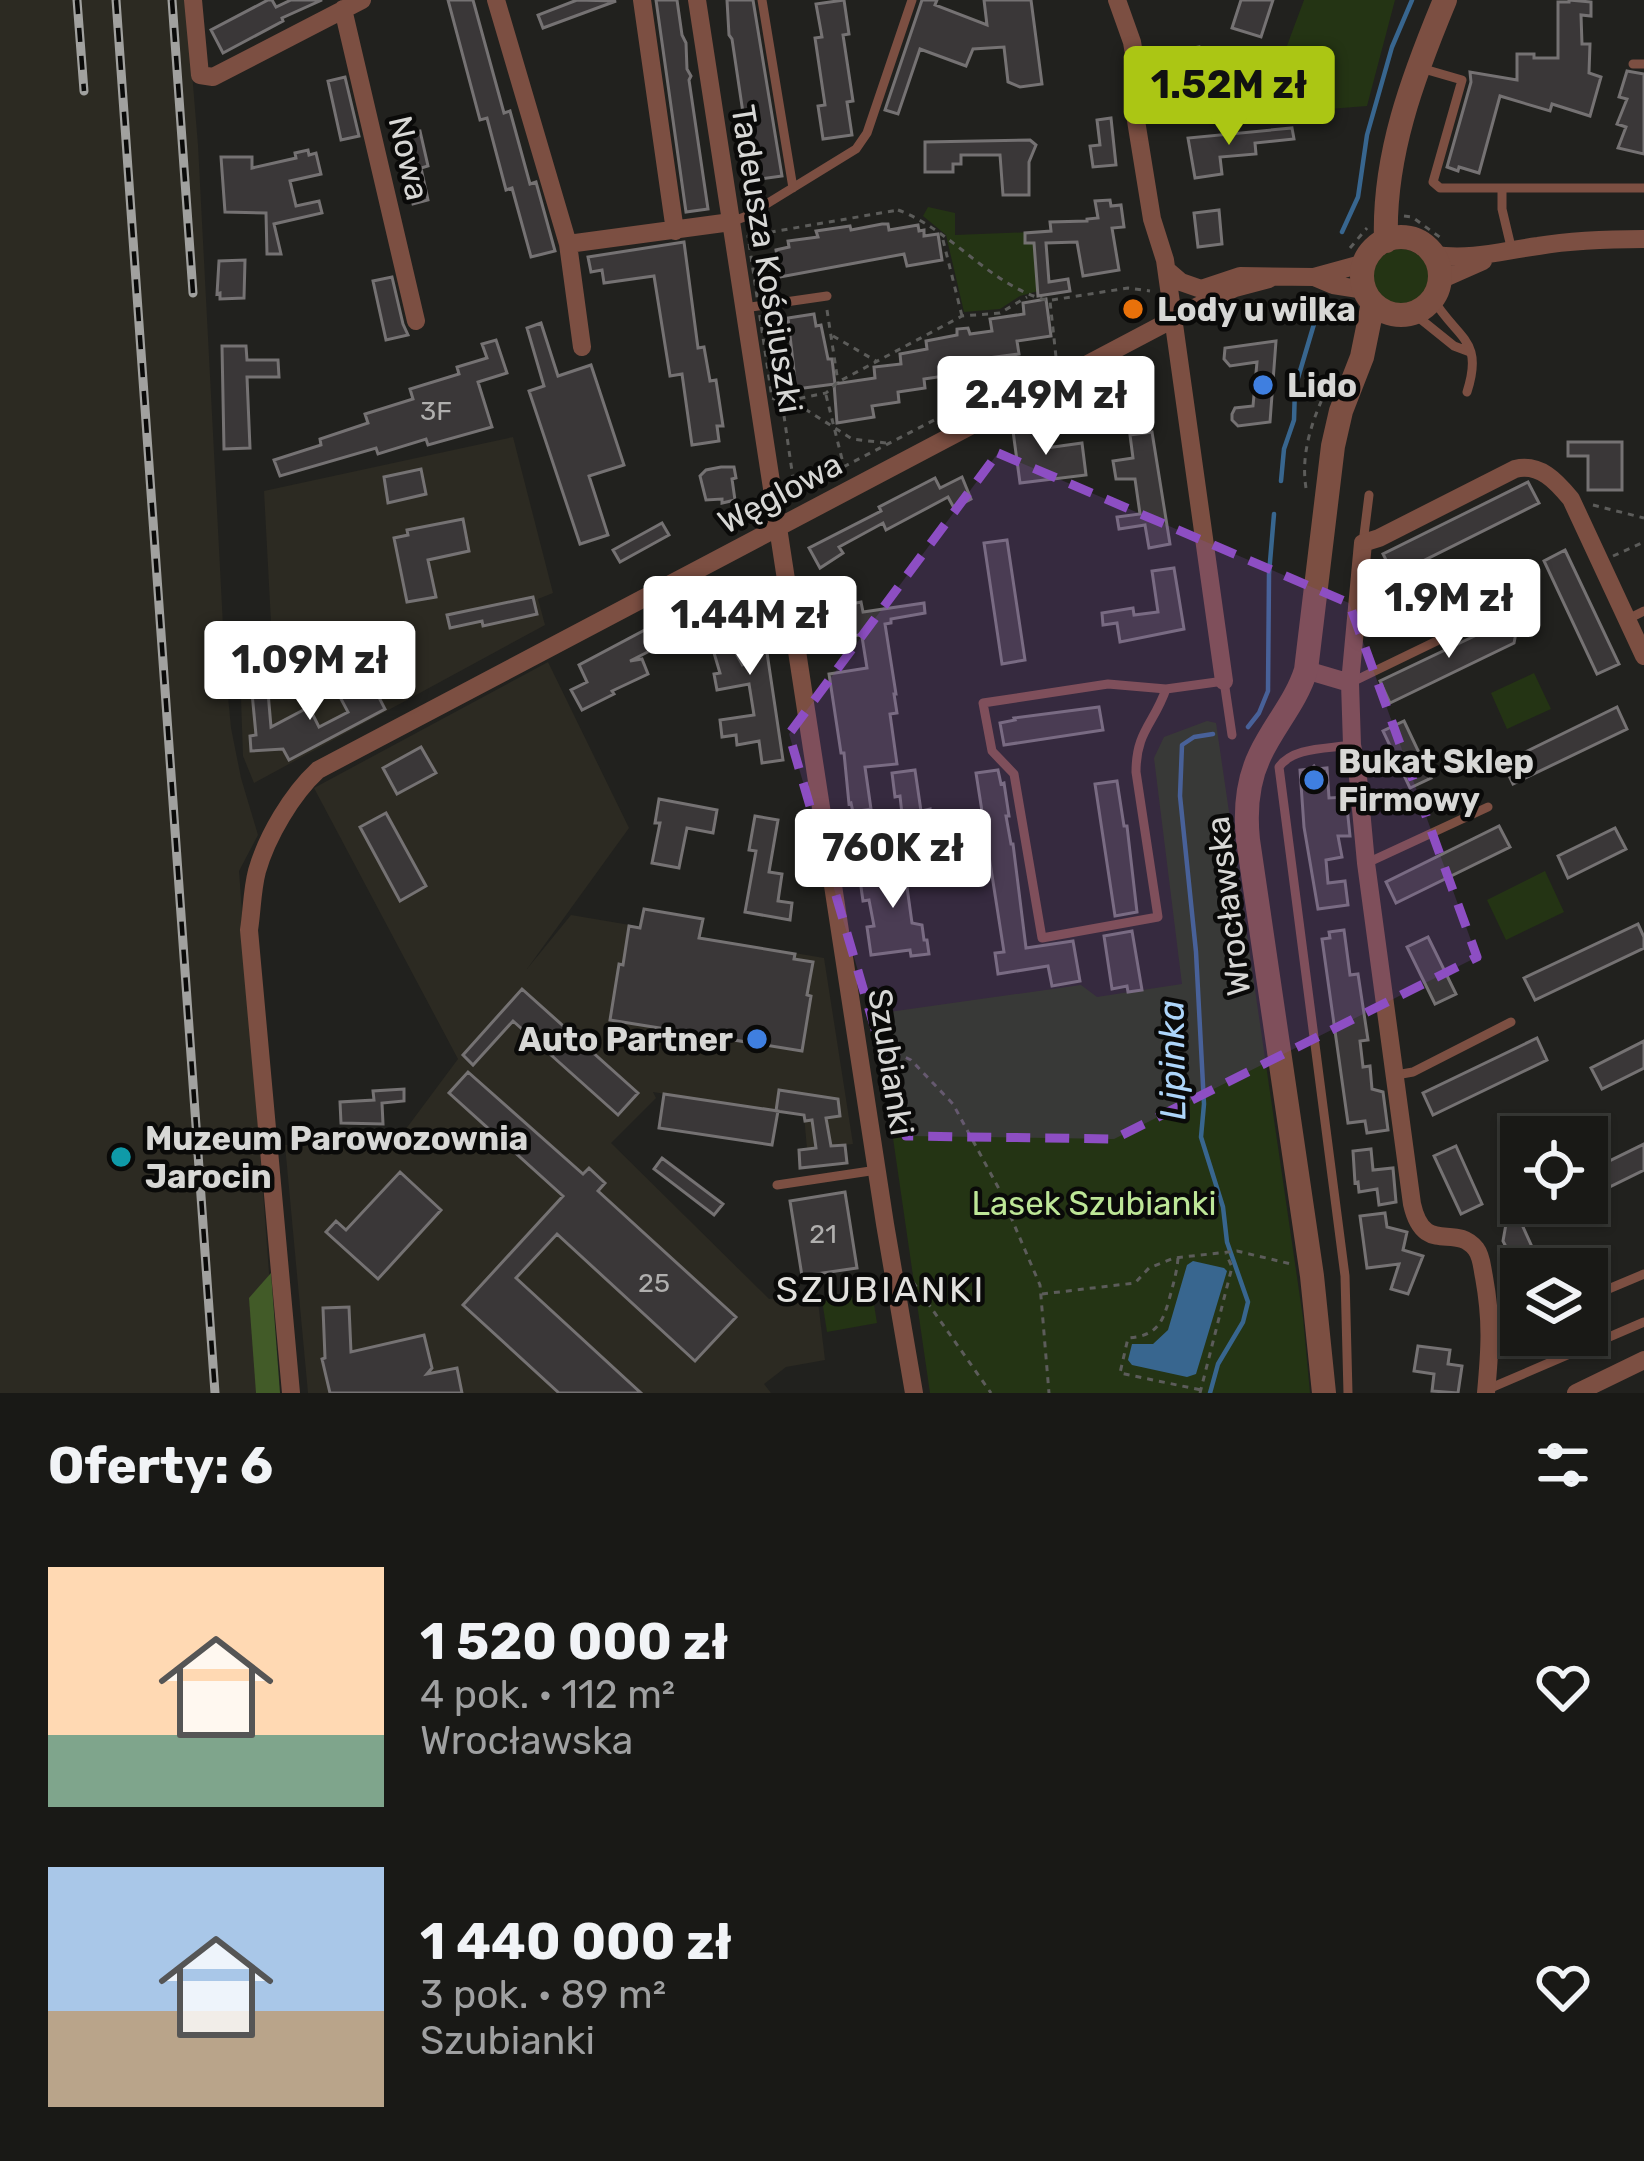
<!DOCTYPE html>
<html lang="pl">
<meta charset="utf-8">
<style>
:root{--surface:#191916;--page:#262623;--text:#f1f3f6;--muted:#9fa0a1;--line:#373835;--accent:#abc614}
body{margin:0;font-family:Rubik,sans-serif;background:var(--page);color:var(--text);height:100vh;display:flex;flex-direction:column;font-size:45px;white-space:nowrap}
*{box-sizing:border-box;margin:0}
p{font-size:39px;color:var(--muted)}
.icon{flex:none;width:66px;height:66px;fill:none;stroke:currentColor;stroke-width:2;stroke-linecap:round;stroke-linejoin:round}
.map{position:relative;height:1393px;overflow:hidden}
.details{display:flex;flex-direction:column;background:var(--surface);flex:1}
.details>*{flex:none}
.controls{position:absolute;left:1500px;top:1116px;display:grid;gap:24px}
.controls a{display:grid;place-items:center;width:108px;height:108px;border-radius:0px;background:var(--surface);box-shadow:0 3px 9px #0004,0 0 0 3px var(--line);font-size:60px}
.price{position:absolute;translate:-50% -102px;padding:0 27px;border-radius:12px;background:#fff;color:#222;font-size:39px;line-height:78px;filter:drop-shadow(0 3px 6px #0008)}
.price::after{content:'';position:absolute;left:50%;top:72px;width:36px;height:27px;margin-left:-18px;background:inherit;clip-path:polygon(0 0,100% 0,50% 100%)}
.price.on{background:var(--accent);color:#111}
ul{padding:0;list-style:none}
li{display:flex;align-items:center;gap:36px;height:300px;padding:0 48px}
li span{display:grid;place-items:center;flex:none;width:336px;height:240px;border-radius:0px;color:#555}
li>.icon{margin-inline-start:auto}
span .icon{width:144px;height:144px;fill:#fffc;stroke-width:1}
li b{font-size:51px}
h2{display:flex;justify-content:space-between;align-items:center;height:144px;padding:0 48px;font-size:51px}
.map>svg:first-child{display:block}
</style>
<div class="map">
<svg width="1644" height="1393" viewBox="0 0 1644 1393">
<rect width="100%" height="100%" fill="#21211e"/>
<path fill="#2c2a22" d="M0 0H186L198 145 225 664 231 728 241 778 258 835 239 871 278 1393H0Z
M513 437 553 593 538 599 545 625 254 783 243 756 239 642 272 641 264 491Z
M548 662 629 828 527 969 571 915 824 958 853 1144 807 1149 804 1115 653 1092 656 1098 611 1143 769 1299 817 1293 825 1360 786 1367 764 1384 771 1393H308L285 1145H394L458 1059 314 788Z"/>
<path fill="#243414" d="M1304 0H1395L1367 106 1290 112 1285 51Z
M928 207 955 213V235L1033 232 1038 291 1020 296 1000 309 964 312 946 235 923 216Z
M1373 277a28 28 0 1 1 56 0a28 28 0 1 1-56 0Z
M1534 673 1551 709 1507 729 1491 693Z
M1207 721 1216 723 1303 1318 1310 1393H930L875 1014 1081 985 1097 997 1182 984 1154 758 1164 737Z
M1545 871 1564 912 1506 940 1487 900Z
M872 1292 877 1323 827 1332 822 1300Z"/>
<path fill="#425b28" d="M271 1273 280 1393H256L249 1298Z"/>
<path fill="#38668f" d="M1193 1261 1224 1268 1227 1271 1196 1374 1187 1377 1132 1365 1128 1360 1132 1344H1153L1168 1330 1187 1265Z"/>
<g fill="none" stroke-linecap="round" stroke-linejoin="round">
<path stroke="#38668f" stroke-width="4.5" d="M1342 232 1358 197 1367 135 1392 47 1412 0
M1281 481 1284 449 1294 420 1295 388 1317 314
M1248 727 1259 713 1268 691 1269 574 1274 514
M1210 1393 1218 1364 1243 1322 1248 1302 1227 1242 1223 1207 1201 1137 1204 1104 1196 952 1180 796 1182 745 1194 737 1213 734"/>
</g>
<path fill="#3a3738" stroke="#757273" stroke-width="3" d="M268 0H272L276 7 291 0H322L282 18 283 21 223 53 211 30Z
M448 0H473L504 113 510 111 530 184 536 182 555 251 531 257 512 188 506 190 487 118 480 120Z
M577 0 616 1 543 28 538 15Z
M656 0H677L682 35 686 43 687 69 691 76 689 80 708 209 686 212Z
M727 0H753L782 176 753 180 732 39 729 35Z
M844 0 849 34 843 35 853 101 847 102 852 135 823 139 818 106 825 105 815 38 822 37 816 4Z
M922 0H937L935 5 987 25 984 0H1031L1042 84 1020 87 1008 82 1004 47 973 49 966 66 920 49 898 114 885 110Z
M1241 0H1273L1261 37 1232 28Z
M1569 0 1591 2V16L1581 15 1582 44H1590L1589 73 1601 77 1590 116 1552 104 1550 111 1500 96 1479 173 1459 167 1458 171 1447 167 1471 82 1470 72 1517 80V54H1534V58H1558V2H1569Z
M1199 47 1203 71 1251 67 1253 85 1206 89 1208 113 1185 116 1176 51Z
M1627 71 1644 74V154L1618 148 1626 127 1617 124 1627 99 1619 97Z
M345 77 359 136 341 140 328 81Z
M1111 118 1116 165 1093 167 1090 146 1100 145 1097 120Z
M1292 128 1294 139 1255 143 1256 154 1220 157 1222 174 1195 178 1188 138Z
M420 131 428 166 421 168 428 200 413 204 395 137Z
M1030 140 1036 145 1029 162V195H1003L1000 155H961V164H953V172H925V142Z
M308 150 309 155 316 153 321 174 290 181 296 206 319 201 322 213 274 224 281 254H267L266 213 225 212 221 157H252V168L296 158 295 153Z
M1110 200 1111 206 1121 205 1124 227 1112 228 1119 270 1083 276 1077 242 1046 243 1049 282 1068 279 1070 291 1038 296 1034 243H1025V233L1051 231 1050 222 1087 221V219L1098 218 1095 201Z
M1219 210 1222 244 1198 247 1194 213Z
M882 224H888L889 230 918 225 919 231 924 230V236L938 234 942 260 907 266 904 254 780 277 776 250 789 247 788 241 818 237 816 231 850 226 851 230Z
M684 242 698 348 704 347 710 381 716 380 723 426H717L719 441 692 445 682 374 670 376 654 276 604 283 602 270 591 272 588 257Z
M245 260 244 298 220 299V293L217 294 219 261Z
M392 277 403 324 408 335 386 340 373 281Z
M1046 299 1051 336 1017 341 1019 354 950 363 951 375 924 379 925 388 898 392 899 402 872 406 874 417 837 423 834 384 875 378 874 367 901 364 900 354 927 349 926 341 957 335V329L968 328 970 334 992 331 990 319 1024 314 1023 303Z
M814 314 816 326 821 325 828 359H832L835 384 796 389 788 318Z
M541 323 558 376 591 365 624 465 589 476 608 535 580 544 529 391 544 386 527 328Z
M496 340 507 373 478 382 492 427 428 445 426 439 378 454 376 448 280 476 274 460 321 445 320 439 368 423 365 414 413 399 410 389 459 374 457 367 487 358 482 344Z
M1276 341 1270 422 1238 426 1232 420V414L1235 408 1253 406 1257 362 1230 366 1224 359 1225 348Z
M222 346H246L247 360H278L279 377H247L250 448 224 449Z
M1142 360 1149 409 1114 414 1108 378Z
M1043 427 1046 448 1082 443 1086 475 1020 483 1013 431Z
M1152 432 1170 544 1149 548 1145 525 1119 529 1117 517 1140 514 1135 479H1116L1113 461 1133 458 1130 435Z
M1568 442H1622V490H1588V456H1568Z
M721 467H734L736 478 732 479 735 500 722 503V499L706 500 700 476 706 470Z
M421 469 426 494 388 503 384 477Z
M962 477 971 499 954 508 948 497 886 530 883 523 839 547 843 553 820 568 809 548 881 511 879 507 935 478 940 488Z
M1528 482 1539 503 1407 569 1415 585 1402 592 1383 554Z
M463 519 469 551 428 560 436 597 407 602 394 538 408 535 407 530Z
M662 523 669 535 620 562 613 550Z
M1007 540 1025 660 1002 664 984 543Z
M1565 550 1619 664 1597 674 1544 561Z
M1174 568 1184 629 1120 642 1117 623 1103 625 1102 613 1133 608 1134 615 1158 612 1152 571Z
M836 580 840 606 861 602 863 612 924 603 925 613 891 619V623L885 624 896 694H894L897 713 890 714 897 764 865 767 871 809 853 812 851 803 849 804 844 753H841L829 674 867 668 862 637 859 635 821 640 812 584Z
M752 581 764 646H766L783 760 762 763 759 741 737 745 736 735 722 737 720 720 754 715 749 684 717 690 714 674 720 673 712 646 730 642 743 666 731 597 735 596 733 584Z
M533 597 537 614 483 626 482 621 450 628 447 615Z
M703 599 706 605 709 603 716 616 672 637 673 639 630 661 642 659 648 674 612 691 614 694 582 710 571 690 587 682 579 665Z
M1504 622 1512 624 1516 633 1514 643 1390 703 1380 681Z
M371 682 385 709 289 760 283 749 251 751 250 736 256 735 252 693 268 692 271 727 309 707 319 727 348 712 340 697Z
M1099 707 1103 730 1004 745 1000 723 1015 720 1014 718Z
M1617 707 1627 729 1513 784 1503 763Z
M1404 721 1431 778 1410 788 1383 731Z
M421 747 436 773 397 794 383 768Z
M1314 766 1316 769 1327 768 1329 798 1346 797 1350 836H1338L1342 857 1326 860 1328 883 1345 881 1348 905 1318 909 1304 827 1300 770 1311 769Z
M915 770 921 811 930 809V814L953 811 955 826 915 834 916 843 859 852 857 840 900 833 899 824 903 823 900 796 895 797 892 773Z
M998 770 1001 784 1004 783 1009 816H1006L1011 844H1013L1026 948 1073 941 1080 981 1052 986 1048 966 998 974 995 953 1004 952 976 773Z
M1117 781 1124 826H1127L1137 912 1115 916 1095 784Z
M659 799 717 810 713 833 687 828 679 868 652 863 660 823H655Z
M386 813 426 886 400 901 360 827Z
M755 816 778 820 769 872 782 874 778 901 792 903 790 920 745 912 756 851 749 850Z
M1499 826 1510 847 1396 903 1386 882Z
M1615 828 1626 849 1568 878 1558 856Z
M927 864 929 877 906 880 912 923 922 925 924 940H927L929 954 911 956 910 950 871 955 867 927 874 926 869 900 863 901 859 873Z
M644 909 703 919 699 938 795 954 794 959 813 962 807 995 811 996 802 1051 610 1020 619 964 623 965 629 926 640 928Z
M1638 924 1644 937V948L1535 1000 1524 978Z
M1344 930 1350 975 1358 974 1368 1040 1360 1041 1363 1067 1370 1066 1372 1089 1383 1092 1388 1130 1367 1133 1365 1121 1348 1123 1322 939 1330 938 1329 932Z
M1132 931 1142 990 1128 992 1127 986 1112 989 1104 936Z
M1428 937 1456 994 1435 1004 1407 947Z
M522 989 638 1093 618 1115 513 1021 473 1065 463 1055Z
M1537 1038 1547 1060 1433 1115 1423 1093Z
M1644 1041V1068L1602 1089 1591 1068Z
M468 1072 583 1174 589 1168 605 1183 598 1191 736 1317 695 1361 557 1234 516 1278 641 1393H559L463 1305 563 1196 449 1093Z
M404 1089V1101L382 1103 383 1124 341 1123 340 1102 374 1100 373 1091Z
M779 1090 838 1099 840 1116 826 1118 831 1146 845 1145 847 1163 800 1168 799 1150 816 1148 812 1120 805 1121 804 1115 776 1111Z
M664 1094 778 1111 772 1145 659 1128Z
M1644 1144V1170L1587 1198V1172Z
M1456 1146 1482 1204 1461 1214 1434 1156Z
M1371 1149 1373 1170 1393 1168 1396 1202 1379 1205 1377 1189 1359 1192 1358 1182 1355 1183 1353 1151Z
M662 1158 723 1204 714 1215 654 1169Z
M400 1172 441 1210 378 1279 326 1232 336 1221 346 1230Z
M845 1192 857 1268 802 1276 790 1201Z
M1385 1213 1387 1227 1407 1232 1403 1250 1423 1256 1408 1294 1391 1289 1399 1264 1367 1268 1360 1216Z
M1519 1218 1542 1269H1517L1503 1241 1506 1224Z
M349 1307 351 1352 424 1335 432 1368 427 1374 457 1368 462 1393H330L322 1359 325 1358 323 1308Z
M1418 1346 1450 1350 1448 1364 1462 1366 1458 1393 1432 1391 1434 1374 1414 1371Z"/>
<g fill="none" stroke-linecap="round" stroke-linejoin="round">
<path stroke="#5c5c5a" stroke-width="3" stroke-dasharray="6 6" stroke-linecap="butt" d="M898 210C954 231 990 287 1050 301L1056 357 795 492 782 402 772 398 748 236Z
M1404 216 1412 217 1441 238
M943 240 962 316
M1350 248 1367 228
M1052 300 1128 288 1150 291
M1347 304 1339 313 1348 324
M827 310 838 382
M833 336 876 361
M826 395 844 467
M886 443 852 439 802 407 782 402 826 393 838 382 962 316 1000 313 1027 297
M1306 488C1300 451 1314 415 1330 382
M1593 505 1644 518
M1613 556 1644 542
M873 1043 911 1060 953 1104 998 1187 1040 1285 1049 1393
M1178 1258C1177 1272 1173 1285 1169 1300 1162 1325 1155 1336 1128 1338L1120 1373 1201 1390
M913 1282 991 1393
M1042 1294 1135 1283 1149 1268 1174 1258 1237 1251 1291 1264
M1200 1393 1232 1267 1226 1254"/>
<path stroke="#7c4f42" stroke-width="9" d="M762 0 793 188
M1633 64H1644
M1424 69 1462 80 1433 182 1440 188H1644
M1502 188V209L1512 251
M731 222 747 216 856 149 867 133 912 0
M1433 299C1458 340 1484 339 1467 392
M744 308 827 296
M1413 313 1454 346 1470 352
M1363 543 1369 495
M1628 619 1644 611
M1350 683 1511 605
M1166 689C1154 724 1136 731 1136 772L1158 917 1042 938 1014 774 992 751 983 703 1108 684 1166 689 1224 681 1232 735
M1367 863 1488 807
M1396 1075 1413 1072 1511 1022
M777 1185 877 1170
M1587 1298 1644 1274
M1490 1339 1521 1326
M1486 1390 1644 1322
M1348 1393 1345 1276 1279 767C1293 747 1327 749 1351 745"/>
<path stroke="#7c4f42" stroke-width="18" d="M193 0 200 75 213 77 362 0
M496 0 568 244 582 347
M642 0 675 231
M697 0 885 1224 914 1393
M1117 0 1132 42 1136 66 1133 102 1152 219 1165 260 1224 681
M343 9 416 321
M568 244 731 222
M1434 255C1473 260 1501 251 1538 246 1574 240 1608 239 1644 239
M1167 270 1181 282 1201 289 1240 276 1314 277 1365 263
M1314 277 1333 285 1365 290
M1440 280 1483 261
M1306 670 1350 683
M291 1393 249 930C252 911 252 890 257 871 267 836 292 794 318 770L1194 308 1235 288 1269 279
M1486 1393C1490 1349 1492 1321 1484 1277 1482 1268 1482 1257 1476 1249 1455 1222 1424 1257 1412 1204L1366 863 1358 777 1352 745 1350 683 1363 543 1379 538 1515 469C1540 463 1556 481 1571 499L1644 656
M1576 1393 1644 1360"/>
<path stroke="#7c4f42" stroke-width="24" d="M1362 276a39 39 0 1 1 78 0a39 39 0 1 1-78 0Z
M1386 241C1383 156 1413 77 1445 0
M1324 1393 1312 1276 1248 840C1245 811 1247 782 1260 755 1274 725 1296 702 1306 670L1333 446 1341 411 1362 357 1373 303"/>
<defs>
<path id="rail" d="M77 0 84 91
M116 0 215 1393
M172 0 193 293"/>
</defs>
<use href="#rail" stroke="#a1a19f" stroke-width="9"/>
<use href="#rail" stroke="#0a0a09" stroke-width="4.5" stroke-dasharray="14" stroke-linecap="butt"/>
</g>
<path fill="#8d4ec3" fill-opacity="0.2" stroke="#8d4ec3" stroke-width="9" stroke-dasharray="24 15" stroke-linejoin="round" d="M998 453 1349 603 1477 957 1114 1139 906 1136 789 734Z"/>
<circle fill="#e8710a" stroke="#0a0a09" stroke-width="4.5" cx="1133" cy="309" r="12"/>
<g fill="#3f7fe0" stroke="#0a0a09" stroke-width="4.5">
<circle cx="1263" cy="385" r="12"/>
<circle cx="1314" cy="780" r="12"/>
<circle cx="757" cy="1039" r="12"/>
</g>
<circle fill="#0f9aa8" stroke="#0a0a09" stroke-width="4.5" cx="121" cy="1157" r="12"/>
<g text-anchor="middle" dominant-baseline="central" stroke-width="9" stroke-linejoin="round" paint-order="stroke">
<g font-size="27" fill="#b0afae">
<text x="436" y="411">3F</text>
<text x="823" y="1234">21</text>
<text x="654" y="1283">25</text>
</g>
<g font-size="33" fill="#d7d7d5" stroke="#0a0a09">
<text transform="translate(409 158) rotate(77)">Nowa</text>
<text transform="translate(767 259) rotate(81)">Tadeusza Kościuszki</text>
<text transform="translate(780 493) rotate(-28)">Węglowa</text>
<text transform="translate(1228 906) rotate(-97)">Wrocławska</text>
<text transform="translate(891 1062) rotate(81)">Szubianki</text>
</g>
<g font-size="33" font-weight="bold" fill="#d7d7d5" stroke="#0a0a09" text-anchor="start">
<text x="1157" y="309">Lody u wilka</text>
<text x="1287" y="385">Lido</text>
<text x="1338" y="761">Bukat Sklep<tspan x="1338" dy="38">Firmowy</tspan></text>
<text x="733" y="1039" text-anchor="end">Auto Partner</text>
<text x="145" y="1138">Muzeum Parowozownia<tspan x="145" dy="38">Jarocin</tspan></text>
</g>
<g font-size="33" fill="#bde697" stroke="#0a0a09">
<text x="1094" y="1203">Lasek Szubianki</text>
</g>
<g font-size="36" font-style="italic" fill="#add5fa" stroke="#0a0a09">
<text transform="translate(1172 1060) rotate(-91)">Lipinka</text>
</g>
<g font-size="36" letter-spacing="3" fill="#e2e1de" stroke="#0a0a09">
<text x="881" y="1289">SZUBIANKI</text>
</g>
</g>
</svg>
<div class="controls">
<a><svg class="icon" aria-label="locate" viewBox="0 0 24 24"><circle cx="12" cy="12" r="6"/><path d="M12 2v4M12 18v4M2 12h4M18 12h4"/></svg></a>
<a><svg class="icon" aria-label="layers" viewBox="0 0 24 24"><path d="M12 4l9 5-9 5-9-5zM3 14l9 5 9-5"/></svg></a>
</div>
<b class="price on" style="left:1229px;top:148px">1.52M zł</b>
<b class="price" style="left:1046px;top:458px">2.49M zł</b>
<b class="price" style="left:1449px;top:661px">1.9M zł</b>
<b class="price" style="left:750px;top:678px">1.44M zł</b>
<b class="price" style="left:310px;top:723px">1.09M zł</b>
<b class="price" style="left:893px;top:911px">760K zł</b>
</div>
<section class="details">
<h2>Oferty: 6<svg class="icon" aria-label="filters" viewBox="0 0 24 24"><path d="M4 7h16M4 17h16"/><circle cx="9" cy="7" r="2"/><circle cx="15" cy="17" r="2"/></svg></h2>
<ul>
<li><span style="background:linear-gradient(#ffd9b3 70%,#7fa58c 0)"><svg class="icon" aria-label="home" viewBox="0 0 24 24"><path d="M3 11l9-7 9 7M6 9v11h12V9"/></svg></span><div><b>1 520 000 zł</b><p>4 pok. · 112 m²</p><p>Wrocławska</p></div><svg class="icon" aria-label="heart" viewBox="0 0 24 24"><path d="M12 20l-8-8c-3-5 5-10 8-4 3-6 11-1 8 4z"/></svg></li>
<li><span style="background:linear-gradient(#a9c7e8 60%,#b9a48a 0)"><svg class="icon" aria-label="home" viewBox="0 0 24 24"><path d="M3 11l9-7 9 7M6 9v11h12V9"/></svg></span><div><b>1 440 000 zł</b><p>3 pok. · 89 m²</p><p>Szubianki</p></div><svg class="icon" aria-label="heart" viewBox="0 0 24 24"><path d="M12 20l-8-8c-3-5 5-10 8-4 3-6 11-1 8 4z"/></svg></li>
</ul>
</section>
